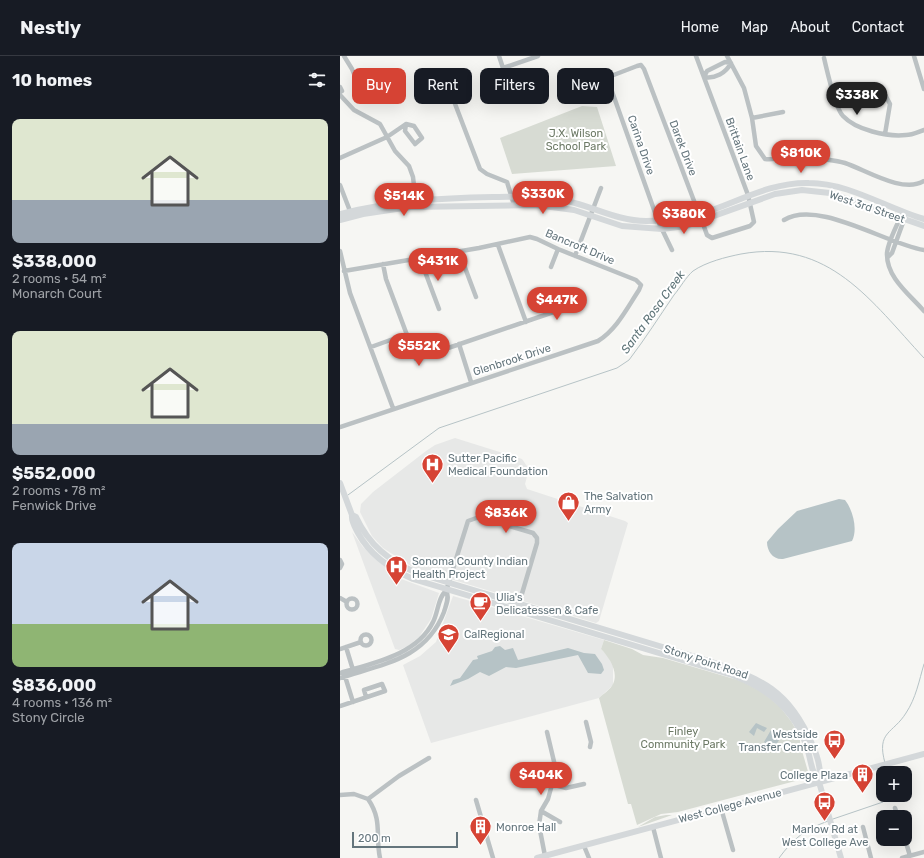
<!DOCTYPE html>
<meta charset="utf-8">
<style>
:root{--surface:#171b24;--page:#242831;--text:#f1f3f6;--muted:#9ea1a6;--line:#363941;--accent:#d64334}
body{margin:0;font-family:Rubik,sans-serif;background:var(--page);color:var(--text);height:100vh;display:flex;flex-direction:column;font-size:15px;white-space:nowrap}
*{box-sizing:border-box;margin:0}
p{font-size:13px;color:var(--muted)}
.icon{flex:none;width:22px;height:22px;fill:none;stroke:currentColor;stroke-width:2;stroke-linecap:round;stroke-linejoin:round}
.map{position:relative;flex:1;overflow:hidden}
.sheet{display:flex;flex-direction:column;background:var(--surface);width:340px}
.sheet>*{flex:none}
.guide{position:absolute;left:12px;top:12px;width:380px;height:36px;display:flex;gap:8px}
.controls{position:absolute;left:536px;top:710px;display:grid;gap:8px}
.controls a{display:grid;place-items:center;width:36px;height:36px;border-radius:8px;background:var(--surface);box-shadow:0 4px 16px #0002;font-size:20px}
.scale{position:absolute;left:12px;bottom:10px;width:106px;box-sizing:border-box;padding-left:4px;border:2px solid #64757c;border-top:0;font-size:11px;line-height:14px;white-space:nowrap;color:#64757c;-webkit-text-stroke:3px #fff;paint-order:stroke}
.price{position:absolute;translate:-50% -34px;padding:0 9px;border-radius:14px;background:var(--accent);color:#fff;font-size:13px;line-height:26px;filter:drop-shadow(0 1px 2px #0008)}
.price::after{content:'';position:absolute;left:50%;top:24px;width:12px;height:9px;margin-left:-6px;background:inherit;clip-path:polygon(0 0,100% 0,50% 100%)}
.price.on{background:#222;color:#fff}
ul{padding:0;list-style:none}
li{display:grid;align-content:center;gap:8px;height:212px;padding:0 12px}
li span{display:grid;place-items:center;height:124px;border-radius:8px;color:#555}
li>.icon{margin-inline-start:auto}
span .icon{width:72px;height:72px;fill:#fffc;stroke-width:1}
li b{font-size:17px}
h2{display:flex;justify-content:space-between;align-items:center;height:48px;padding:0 12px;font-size:17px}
.pill{padding:0 14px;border-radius:8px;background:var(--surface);box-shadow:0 4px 16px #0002;font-size:14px;line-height:36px}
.pill.on{background:var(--accent);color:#fff}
header{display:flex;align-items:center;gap:24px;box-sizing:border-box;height:56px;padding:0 20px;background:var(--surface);border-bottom:1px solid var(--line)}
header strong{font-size:19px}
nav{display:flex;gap:22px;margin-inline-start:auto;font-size:14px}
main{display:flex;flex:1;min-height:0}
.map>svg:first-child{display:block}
</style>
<header>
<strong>Nestly</strong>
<nav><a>Home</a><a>Map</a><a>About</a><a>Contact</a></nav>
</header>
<main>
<section class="sheet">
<h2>10 homes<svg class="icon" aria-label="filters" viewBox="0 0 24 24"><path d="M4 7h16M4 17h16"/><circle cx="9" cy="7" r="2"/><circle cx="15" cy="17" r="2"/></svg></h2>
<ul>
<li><span style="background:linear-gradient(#dfe7d0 65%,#9aa5b1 0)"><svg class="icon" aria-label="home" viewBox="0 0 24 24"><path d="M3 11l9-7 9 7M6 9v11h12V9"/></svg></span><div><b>$338,000</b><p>2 rooms · 54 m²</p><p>Monarch Court</p></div></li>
<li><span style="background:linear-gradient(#dfe7d0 75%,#9aa5b1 0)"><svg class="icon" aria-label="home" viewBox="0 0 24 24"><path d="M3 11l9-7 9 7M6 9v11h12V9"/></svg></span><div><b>$552,000</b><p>2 rooms · 78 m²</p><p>Fenwick Drive</p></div></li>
<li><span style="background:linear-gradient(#c9d6e8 65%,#8fb573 0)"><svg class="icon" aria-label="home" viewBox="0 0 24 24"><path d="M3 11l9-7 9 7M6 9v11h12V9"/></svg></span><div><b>$836,000</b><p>4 rooms · 136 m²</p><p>Stony Circle</p></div></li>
</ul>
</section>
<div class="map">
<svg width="584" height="802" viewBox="0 0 584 802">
<rect width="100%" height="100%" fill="#f6f6f3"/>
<path fill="#e7e8e7" d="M115 382 182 403 189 413 185 428 187 433 285 465 288 467 259 565 256 567 74 512 43 492 32 480 20 456 21 448 33 436 86 395 95 389Z
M12 476 23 491 56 521 99 537 91 563 79 581 68 590 59 594 55 593Z
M113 540 264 584 261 593 268 600 273 610V629L259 642 91 687 63 609 80 600 96 586Z"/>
<path fill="#d7dbd3" d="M242 50 257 51 276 110 172 118 160 82Z
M264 584 292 593 303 599 323 602 401 625 424 637 440 651 451 665 460 680V688L469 719 467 722 338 756 321 758 297 769 291 748H288L259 642C263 638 271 633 273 628 279 616 269 601 261 593Z
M326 759H332L298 771 315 761Z"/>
<path fill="#b6c3c6" d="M499 443 505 444C513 454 518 474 512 485L443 503C433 504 427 495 427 486L438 473 457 455Z
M160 590 165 594 173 592 178 604 228 592 244 597 255 598 262 608 264 614 261 618 248 617 238 599 176 612 166 611 149 620 140 616 128 623 110 630 113 624 120 622 133 604 138 603 137 600 152 595 155 591Z
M416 667 427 672 424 676 417 672 414 680 409 676Z
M431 674 441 681 434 692 424 686Z"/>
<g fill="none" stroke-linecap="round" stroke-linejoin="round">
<path stroke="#b6c3c6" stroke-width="1" d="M8 439 99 372 277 312 289 304C305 283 319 261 334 239 340 232 346 221 353 215 366 206 386 201 401 198 489 182 531 245 584 302
M545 707C536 675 553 678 566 657 576 642 579 625 584 608
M546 712 547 717
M493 763 543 746 547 739
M439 802C454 782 464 774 488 765"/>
<path stroke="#bbc1c3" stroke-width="4.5" d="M4 0 12 13 22 38
M159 0 163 12 198 0
M356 0 408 139 414 166 410 170 372 182 367 179 362 165
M387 0 404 32 412 62 416 90 425 103C436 104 447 101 459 101 473 102 491 103 505 107 526 114 563 138 584 125
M574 0 584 33
M484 2C487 14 495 52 503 60 516 74 547 81 566 79 572 79 578 76 584 74
M385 6 391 7C386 17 375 23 364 21L367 15Z
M0 31 2 35 0 36
M542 33 550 48 545 78
M121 37 112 40 140 113 147 118 167 126 174 149
M0 39 14 54 40 68 55 95 69 110 73 121 76 147
M412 62 443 56
M66 68 74 70 82 82 75 88 65 75Z
M0 102 47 81 66 68
M0 129 10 155
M563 156C558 167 548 185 547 197 546 221 569 238 584 255
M444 164C478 143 546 188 584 194
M158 189 186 266
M332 194 318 165 269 27 271 20 297 10 301 9 304 13 359 158
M0 195 10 237 53 352
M121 195 124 209 136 241
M235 200 261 132
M548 201 552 197 565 161
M82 202 84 213 99 253
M43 208 46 223 76 303 240 247
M211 211 218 193
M119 288 131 326
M31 291 67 278
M0 371 258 285C277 273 287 252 299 234L301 229 296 224 218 193 197 183 190 181 139 192 4 215
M0 504 2 508 0 512
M0 542 7 546
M6.5 548a5.5 5.5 0 1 1 11 0a5.5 5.5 0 1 1-11 0Z
M20.5 584a5.5 5.5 0 1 1 11 0a5.5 5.5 0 1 1-11 0Z
M6 591 13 614
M0 593 21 586
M0 617C33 607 77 599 93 566 98 557 98 541 106 535L128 465 139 461 193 477 197 482V487L178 551
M4 617 13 646
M0 622C43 608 86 603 104 556 106 549 110 541 106 535
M0 650 45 635 42 628 24 634 26 641
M246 666 251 686 250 691
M185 728 200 725 226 732 244 728
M0 739 14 738 28 743 59 720 89 702
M28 743C43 765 35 779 40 802
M136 744 153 802
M381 752 393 794
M555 752 558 761
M201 755 220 766
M313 771 321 802
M523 771 531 802
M565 783 570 800
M244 790 249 802
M205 800 199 769 201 755 208 743 216 714 207 676
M562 802 584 796"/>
<path stroke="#d4d8da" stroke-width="6" d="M0 158C51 145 100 142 153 141 175 141 199 139 222 144 251 149 276 165 306 165 323 165 340 164 357 159 395 148 428 126 469 127 509 127 546 152 584 163
M0 164 23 158 70 151 196 149 234 154 282 170 322 173 346 170 435 138 462 134 490 137 584 170
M0 427 12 459
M479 726C482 714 477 699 472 688 449 634 422 623 369 605L77 517C49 505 29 489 16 461L12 459C11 465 15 471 18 477 30 499 50 513 73 523L392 619C427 632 456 655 467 692 471 703 471 717 479 726L501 802
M197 802 584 698"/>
</g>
<defs>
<symbol id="hospital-pin" viewBox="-11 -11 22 30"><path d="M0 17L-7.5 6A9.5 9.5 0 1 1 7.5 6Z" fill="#d64334" stroke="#fff"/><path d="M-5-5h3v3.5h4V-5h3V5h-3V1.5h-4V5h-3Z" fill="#fff"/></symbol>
<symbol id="shop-pin" viewBox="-11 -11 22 30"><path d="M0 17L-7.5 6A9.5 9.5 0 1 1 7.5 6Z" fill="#d64334" stroke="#fff"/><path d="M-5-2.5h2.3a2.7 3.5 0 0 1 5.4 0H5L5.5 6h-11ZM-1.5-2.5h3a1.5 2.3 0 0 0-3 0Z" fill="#fff"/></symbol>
<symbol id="cafe-pin" viewBox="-11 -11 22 30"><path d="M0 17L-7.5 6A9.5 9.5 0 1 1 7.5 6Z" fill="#d64334" stroke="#fff"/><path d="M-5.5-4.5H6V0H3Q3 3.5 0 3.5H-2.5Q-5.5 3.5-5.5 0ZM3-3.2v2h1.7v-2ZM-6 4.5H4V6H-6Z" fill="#fff"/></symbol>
<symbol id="school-pin" viewBox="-11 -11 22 30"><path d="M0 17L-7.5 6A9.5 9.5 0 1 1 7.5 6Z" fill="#d64334" stroke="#fff"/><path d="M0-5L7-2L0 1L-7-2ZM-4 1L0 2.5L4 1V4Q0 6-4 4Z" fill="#fff"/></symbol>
<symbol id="bus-pin" viewBox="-11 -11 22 30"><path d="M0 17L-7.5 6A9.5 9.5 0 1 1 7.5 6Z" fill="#d64334" stroke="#fff"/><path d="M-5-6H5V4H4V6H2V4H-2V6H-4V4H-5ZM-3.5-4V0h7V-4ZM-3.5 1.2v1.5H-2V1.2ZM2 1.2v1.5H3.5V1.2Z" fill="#fff"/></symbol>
<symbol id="building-pin" viewBox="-11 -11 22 30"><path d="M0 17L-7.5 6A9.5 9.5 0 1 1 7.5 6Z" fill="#d64334" stroke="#fff"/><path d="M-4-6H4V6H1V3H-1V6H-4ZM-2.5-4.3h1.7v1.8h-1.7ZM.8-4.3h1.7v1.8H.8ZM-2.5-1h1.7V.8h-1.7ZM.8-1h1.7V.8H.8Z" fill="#fff"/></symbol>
</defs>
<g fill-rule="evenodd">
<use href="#hospital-pin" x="80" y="396" width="25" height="34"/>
<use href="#shop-pin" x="216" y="434" width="25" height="34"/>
<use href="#hospital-pin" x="44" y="498" width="25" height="34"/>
<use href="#cafe-pin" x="128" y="534" width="25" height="34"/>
<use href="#school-pin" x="96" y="566" width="25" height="34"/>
<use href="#bus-pin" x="482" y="672" width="25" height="34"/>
<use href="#building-pin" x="510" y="706" width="25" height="34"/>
<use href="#bus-pin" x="472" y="734" width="25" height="34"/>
<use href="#building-pin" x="128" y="758" width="25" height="34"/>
</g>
<g text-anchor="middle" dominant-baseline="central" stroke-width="4" stroke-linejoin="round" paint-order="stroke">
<g font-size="11" fill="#6d7a66" stroke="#fff">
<text x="236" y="77">J.X. Wilson<tspan x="236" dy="13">School Park</tspan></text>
<text x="343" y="675">Finley<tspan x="343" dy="13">Community Park</tspan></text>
</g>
<g font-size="11" fill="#64757c" stroke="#fff">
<text transform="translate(301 89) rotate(71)">Carina Drive</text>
<text transform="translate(343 92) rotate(69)">Darek Drive</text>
<text transform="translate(400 93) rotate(70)">Brittain Lane</text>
<text transform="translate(527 151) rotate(19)">West 3rd Street</text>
<text transform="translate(240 191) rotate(23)">Bancroft Drive</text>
<text transform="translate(172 304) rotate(-18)">Glenbrook Drive</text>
<text transform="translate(366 606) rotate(18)">Stony Point Road</text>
<text transform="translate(390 750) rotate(-15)">West College Avenue</text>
</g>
<g font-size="11" fill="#64757c" stroke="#fff" text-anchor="start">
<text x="108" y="402">Sutter Pacific<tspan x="108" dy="13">Medical Foundation</tspan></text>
<text x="244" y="440">The Salvation<tspan x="244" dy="13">Army</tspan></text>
<text x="72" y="505">Sonoma County Indian<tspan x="72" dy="13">Health Project</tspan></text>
<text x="156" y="541">Ulia's<tspan x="156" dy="13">Delicatessen &amp; Cafe</tspan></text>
<text x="124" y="578">CalRegional</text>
<text x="478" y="678" text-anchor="end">Westside<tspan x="478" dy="13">Transfer Center</tspan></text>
<text x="508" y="719" text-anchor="end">College Plaza</text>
<text x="156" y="771">Monroe Hall</text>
<text x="485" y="773" text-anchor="middle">Marlow Rd at<tspan x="485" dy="13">West College Ave</tspan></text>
</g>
<g font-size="12" font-style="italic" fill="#5e7478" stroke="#fff">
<text transform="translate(313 256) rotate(-54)">Santa Rosa Creek</text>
</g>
</g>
</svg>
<div class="controls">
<a>+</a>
<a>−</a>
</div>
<div class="scale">200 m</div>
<b class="price on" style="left:517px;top:60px">$338K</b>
<b class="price" style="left:461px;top:118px">$810K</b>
<b class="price" style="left:203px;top:159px">$330K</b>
<b class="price" style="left:64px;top:161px">$514K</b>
<b class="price" style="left:344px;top:179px">$380K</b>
<b class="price" style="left:98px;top:226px">$431K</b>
<b class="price" style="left:217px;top:265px">$447K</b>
<b class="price" style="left:79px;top:311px">$552K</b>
<b class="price" style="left:166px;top:478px">$836K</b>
<b class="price" style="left:201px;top:740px">$404K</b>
<div class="guide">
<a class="pill on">Buy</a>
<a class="pill">Rent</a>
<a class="pill">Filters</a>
<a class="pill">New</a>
</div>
</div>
</main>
